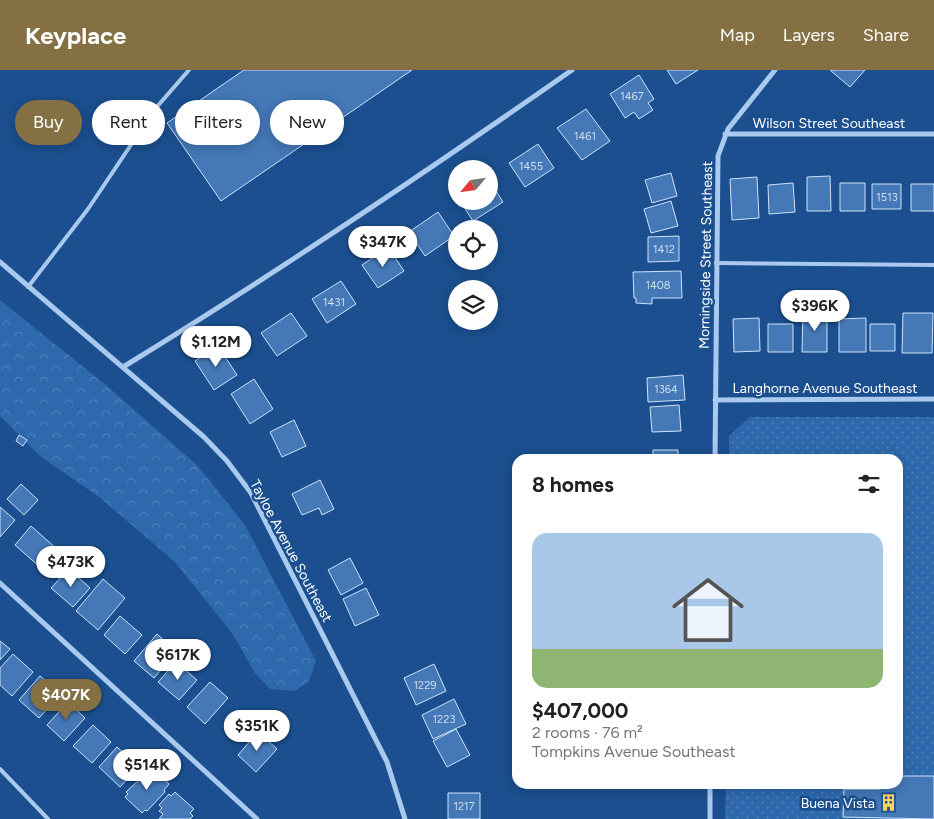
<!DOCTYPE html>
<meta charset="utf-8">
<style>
:root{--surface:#fff;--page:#f6f6f6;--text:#202124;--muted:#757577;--accent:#847042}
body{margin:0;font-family:Figtree,sans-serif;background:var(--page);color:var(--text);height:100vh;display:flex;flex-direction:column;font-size:19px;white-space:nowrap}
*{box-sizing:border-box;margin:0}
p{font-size:16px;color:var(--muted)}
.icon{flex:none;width:28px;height:28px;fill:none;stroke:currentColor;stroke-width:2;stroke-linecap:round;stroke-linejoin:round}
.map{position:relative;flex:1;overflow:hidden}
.details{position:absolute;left:512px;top:384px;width:391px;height:335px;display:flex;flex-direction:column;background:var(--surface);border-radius:15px;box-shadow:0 2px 12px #0003}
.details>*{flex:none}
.hud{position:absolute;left:15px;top:30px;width:422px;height:45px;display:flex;gap:10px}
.needle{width:32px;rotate:241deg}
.buttons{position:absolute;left:448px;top:90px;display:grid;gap:10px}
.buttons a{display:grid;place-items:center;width:50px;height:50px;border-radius:50%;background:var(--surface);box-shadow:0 2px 12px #0003;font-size:25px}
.price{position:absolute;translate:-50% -42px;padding:0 11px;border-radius:18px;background:#fff;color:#222;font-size:16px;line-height:32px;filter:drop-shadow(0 1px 2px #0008)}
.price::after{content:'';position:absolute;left:50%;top:30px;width:15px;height:11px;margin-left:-8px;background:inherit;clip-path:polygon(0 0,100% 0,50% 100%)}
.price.selected{background:var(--accent);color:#fff}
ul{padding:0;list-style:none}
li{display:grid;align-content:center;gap:10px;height:265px;padding:0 20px}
li span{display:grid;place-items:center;height:155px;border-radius:15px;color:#555}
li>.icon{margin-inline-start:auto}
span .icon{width:90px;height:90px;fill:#fffc;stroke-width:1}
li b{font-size:21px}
h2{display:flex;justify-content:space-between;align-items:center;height:60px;padding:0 20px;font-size:21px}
.tag{padding:0 18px;border-radius:22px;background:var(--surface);box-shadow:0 2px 12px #0003;font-size:18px;line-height:45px}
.tag.selected{background:var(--accent);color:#fff}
header{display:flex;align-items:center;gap:30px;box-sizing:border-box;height:70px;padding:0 25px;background:var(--accent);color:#fff}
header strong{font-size:24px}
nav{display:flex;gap:28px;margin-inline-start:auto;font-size:18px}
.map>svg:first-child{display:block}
</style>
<header>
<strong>Keyplace</strong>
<nav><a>Map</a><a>Layers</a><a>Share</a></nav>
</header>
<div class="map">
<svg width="934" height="749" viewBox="0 0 934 749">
<defs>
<pattern id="green-dots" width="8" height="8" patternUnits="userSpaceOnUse" patternTransform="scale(1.25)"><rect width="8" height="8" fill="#2e69ad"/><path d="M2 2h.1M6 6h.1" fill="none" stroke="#4d80b9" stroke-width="1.8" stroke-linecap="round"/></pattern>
<pattern id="forest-crowns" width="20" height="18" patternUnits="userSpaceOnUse" patternTransform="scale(1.25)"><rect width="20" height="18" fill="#2e69ad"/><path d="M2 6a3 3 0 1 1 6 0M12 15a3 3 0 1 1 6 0" fill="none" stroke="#4d80b9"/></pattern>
</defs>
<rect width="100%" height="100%" fill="#1b4f8f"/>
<path fill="url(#green-dots)" d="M750 347H934V749H725L726 714H899V389H729V366Z"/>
<path fill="url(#forest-crowns)" d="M0 230 107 316 198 396 245 455 316 591 309 611 295 621 270 619 254 602 234 566 175 492 99 427 40 386 0 346Z"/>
<path fill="#4478b7" stroke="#cfe3fa" d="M244 0H412L221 131 167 53Z
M667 0H698L676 14Z
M830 0H865L850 17Z
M639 5 654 29 648 33 653 40 639 49 634 42 625 48 610 24Z
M586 39 610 71 582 90 557 58Z
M538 74 554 98 525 117 509 93Z
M671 103 677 126 652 133 645 110Z
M830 106 831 141H807V107Z
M757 107 759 148 732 150 730 109Z
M489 110 503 132 473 151 460 131H489Z
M793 113 795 142 769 144 768 115Z
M840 113H865V141H840Z
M872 114H901V139H872Z
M911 114H934V141H911Z
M671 131 678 156 651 163 644 139Z
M438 142 454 166 425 186 409 162Z
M679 166V191L648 192V167Z
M388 177 404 201 378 218 362 195Z
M681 201 682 228H652V234L636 233V228H634L633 202Z
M341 211 356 234 327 253 312 229Z
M803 242H827V282H802Z
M291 243 307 266 277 286 261 263Z
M903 243H933L932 283H902Z
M759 248 760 281 734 282 733 249Z
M866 248V282H839V249Z
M768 254H793V282H768Z
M870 254H895V281H870Z
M218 276 237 305 214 320 195 291Z
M683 305 685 330 648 332 647 308Z
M254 309 273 339 250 354 231 324Z
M679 335 681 361 652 362 650 337Z
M294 350 306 376 282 387 270 362Z
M19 365 27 370 23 376 16 371Z
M653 380H678V389H653Z
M320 410 334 439 322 445 319 438 302 445 292 424Z
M21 414 38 430 24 445 7 429Z
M0 437 15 450 0 467Z
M31 456 58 480 41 498 15 475Z
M350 488 363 513 341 525 328 500Z
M69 499 90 518 73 537 51 518Z
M103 509 125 528 98 560 76 541Z
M366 518 379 545 355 556 343 529Z
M120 546 142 565 125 584 104 565Z
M157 564 177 582 154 608 134 591Z
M0 571 10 579 0 590Z
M13 584 33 602 12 626 0 615V598Z
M176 592 197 610 179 630 158 612Z
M434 594 446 621 416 635 404 608Z
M40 606 61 624 39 648 19 630Z
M210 612 228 628 205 654 187 637Z
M454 629 466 654 433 669 422 645Z
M68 632 85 648 64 671 47 655Z
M93 655 111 672 92 693 73 676Z
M456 659 470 685 447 697 433 671Z
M258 662 277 679 256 702 238 685Z
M117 677 139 697 120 717 99 697Z
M152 698 169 714 164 720 165 722 147 741 145 740 142 743 125 727 128 724 126 722Z
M899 706H934V749L843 747 844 719H880V714H899Z
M175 722 194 739 190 743 193 746 190 749H159L163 744 159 741 162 738 159 735 169 724 171 726Z
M448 723H480V749H448Z"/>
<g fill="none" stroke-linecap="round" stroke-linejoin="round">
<path stroke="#a9c9ee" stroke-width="4" d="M716 193 934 195
M28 217 88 139 155 39 189 0
M0 699 48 749"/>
<path stroke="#a9c9ee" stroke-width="5" d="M725 64H934
M0 192 204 367 227 391 251 423 387 692 405 749
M123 297C276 203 425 103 572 0
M715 330 934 329
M715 389 718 86 728 59 775 0
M0 513 257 749
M710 749V714"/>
</g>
<defs>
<symbol id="building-bare" viewBox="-9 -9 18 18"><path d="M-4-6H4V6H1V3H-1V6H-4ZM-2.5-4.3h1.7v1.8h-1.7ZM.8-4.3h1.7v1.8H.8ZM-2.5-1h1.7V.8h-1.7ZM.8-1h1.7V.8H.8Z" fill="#ffd166" stroke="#1b4f8f" stroke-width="2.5" paint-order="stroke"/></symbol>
</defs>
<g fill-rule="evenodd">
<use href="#building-bare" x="876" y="720" width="25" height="25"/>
</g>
<g text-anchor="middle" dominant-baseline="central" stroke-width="5" stroke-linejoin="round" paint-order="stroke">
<g font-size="11" fill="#d0dded">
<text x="632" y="26">1467</text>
<text x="585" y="66">1461</text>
<text x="531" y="96">1455</text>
<text x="887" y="127">1513</text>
<text x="664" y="179">1412</text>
<text x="658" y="215">1408</text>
<text x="334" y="232">1431</text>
<text x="666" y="319">1364</text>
<text x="425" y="615">1229</text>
<text x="444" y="649">1223</text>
<text x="464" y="736">1217</text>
</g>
<g font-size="14" fill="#fff" stroke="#1b4f8f">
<text x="829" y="53">Wilson Street Southeast</text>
<text transform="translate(706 185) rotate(-89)">Morningside Street Southeast</text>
<text x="825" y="318">Langhorne Avenue Southeast</text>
<text transform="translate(291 481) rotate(62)">Tayloe Avenue Southeast</text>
</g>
<g font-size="14" fill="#fff" stroke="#1b4f8f" text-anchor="end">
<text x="875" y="733">Buena Vista</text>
</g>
</g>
</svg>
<div class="buttons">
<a><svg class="needle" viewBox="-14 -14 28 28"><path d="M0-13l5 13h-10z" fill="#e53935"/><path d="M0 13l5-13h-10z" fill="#757577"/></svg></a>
<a><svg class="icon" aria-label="locate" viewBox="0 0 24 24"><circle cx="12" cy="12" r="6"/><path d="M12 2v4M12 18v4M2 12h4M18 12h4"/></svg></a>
<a><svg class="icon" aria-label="layers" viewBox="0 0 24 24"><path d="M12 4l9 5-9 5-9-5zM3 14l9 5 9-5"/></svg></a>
</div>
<b class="price" style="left:383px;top:198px">$347K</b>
<b class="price" style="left:815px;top:262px">$396K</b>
<b class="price" style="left:216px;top:298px">$1.12M</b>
<b class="price" style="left:71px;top:518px">$473K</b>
<b class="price" style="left:178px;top:611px">$617K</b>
<b class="price selected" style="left:66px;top:651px">$407K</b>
<b class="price" style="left:257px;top:682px">$351K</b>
<b class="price" style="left:147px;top:721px">$514K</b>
<div class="hud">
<a class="tag selected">Buy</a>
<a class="tag">Rent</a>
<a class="tag">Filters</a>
<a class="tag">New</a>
</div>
<section class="details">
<h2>8 homes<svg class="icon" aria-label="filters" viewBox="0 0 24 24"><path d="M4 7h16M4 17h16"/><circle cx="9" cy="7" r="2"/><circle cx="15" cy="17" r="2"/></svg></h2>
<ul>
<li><span style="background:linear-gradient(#a9c7e8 75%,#8fb573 0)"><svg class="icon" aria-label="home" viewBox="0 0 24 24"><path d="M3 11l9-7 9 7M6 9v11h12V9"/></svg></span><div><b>$407,000</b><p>2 rooms · 76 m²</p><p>Tompkins Avenue Southeast</p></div></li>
</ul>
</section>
</div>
